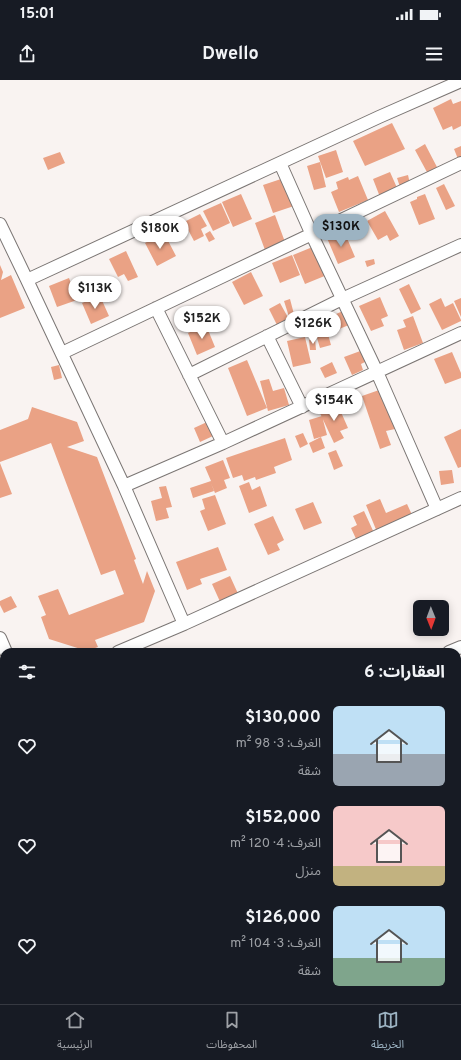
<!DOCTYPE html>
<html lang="ar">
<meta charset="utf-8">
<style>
:root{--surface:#171b24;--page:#242831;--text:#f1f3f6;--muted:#9ea1a6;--line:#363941;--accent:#9cb3c2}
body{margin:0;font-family:Overpass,"Noto Sans Arabic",sans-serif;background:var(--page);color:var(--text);direction:rtl;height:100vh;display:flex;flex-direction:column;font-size:15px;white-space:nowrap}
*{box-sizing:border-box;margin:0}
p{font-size:13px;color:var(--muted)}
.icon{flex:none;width:22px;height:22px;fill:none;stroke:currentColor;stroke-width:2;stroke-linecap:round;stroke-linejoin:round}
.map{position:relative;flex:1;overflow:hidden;direction:ltr}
.drawer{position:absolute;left:0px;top:568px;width:461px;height:356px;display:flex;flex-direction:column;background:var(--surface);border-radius:12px 12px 0 0;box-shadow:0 2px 10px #0003;direction:rtl}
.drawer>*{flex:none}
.needle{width:26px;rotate:179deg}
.tools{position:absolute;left:413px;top:520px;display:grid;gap:8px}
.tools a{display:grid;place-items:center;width:36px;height:36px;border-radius:6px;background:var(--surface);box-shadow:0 2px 10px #0003;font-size:20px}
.price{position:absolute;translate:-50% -34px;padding:0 9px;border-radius:14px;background:#fff;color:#222;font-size:13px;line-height:26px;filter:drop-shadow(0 1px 2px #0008)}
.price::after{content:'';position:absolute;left:50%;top:24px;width:12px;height:9px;margin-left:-6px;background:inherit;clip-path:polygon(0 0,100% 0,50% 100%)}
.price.active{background:var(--accent);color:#111}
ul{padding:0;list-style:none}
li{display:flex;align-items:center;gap:12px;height:100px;padding:0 16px}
li span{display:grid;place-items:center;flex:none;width:112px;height:80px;border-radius:6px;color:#555}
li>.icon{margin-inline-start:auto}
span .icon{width:48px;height:48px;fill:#fffc;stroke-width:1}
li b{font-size:17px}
h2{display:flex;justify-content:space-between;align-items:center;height:48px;padding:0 16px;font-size:17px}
.status{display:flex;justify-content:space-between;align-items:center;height:28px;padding:0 20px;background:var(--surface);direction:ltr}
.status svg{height:11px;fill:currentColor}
header{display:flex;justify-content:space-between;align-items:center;height:52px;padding:0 16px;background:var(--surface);font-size:18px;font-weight:700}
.tabs{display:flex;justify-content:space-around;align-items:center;height:56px;border-top:1px solid var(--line);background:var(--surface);font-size:11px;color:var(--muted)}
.tabs a{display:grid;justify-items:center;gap:2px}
.tabs .active{color:var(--accent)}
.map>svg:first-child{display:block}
</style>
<div class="status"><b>15:01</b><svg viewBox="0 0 49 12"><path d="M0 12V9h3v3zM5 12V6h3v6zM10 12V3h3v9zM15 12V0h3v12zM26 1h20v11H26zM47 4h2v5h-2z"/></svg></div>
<header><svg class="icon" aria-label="menu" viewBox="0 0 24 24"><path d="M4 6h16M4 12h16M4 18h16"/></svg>Dwello<svg class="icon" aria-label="share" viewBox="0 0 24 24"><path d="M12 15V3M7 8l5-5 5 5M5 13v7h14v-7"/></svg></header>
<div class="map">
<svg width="461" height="924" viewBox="0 0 461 924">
<rect width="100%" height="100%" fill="#f9f3f1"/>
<path fill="#eaa285" d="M451 19 453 24 461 21V46L453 50 452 46 443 50 433 28Z
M392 43 405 69 365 86 353 61Z
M425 64 438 89 428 94 415 70Z
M461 66V77L458 79 454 69Z
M336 70 343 92 326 98 318 76Z
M60 72 65 83 48 90 43 78Z
M320 82 326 107 314 110 307 86Z
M390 92 398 110 380 117 373 99Z
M408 95 410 104 400 107 397 98Z
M358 96 368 120 339 132 331 112 338 109 336 102 348 97 349 100Z
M284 98 294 126 273 133 263 105Z
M444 104 455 126 446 130 436 108Z
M241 114 252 139 233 147 222 122Z
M425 114 435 139 419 145 410 122 417 119V117Z
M221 123 230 143 213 151 203 131Z
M385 131 399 156 390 161 387 155 378 160 367 141Z
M200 134 207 146 201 149 204 156 194 161 184 142Z
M275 135 285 162 265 170 255 143Z
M210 151 215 159 209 162 205 154Z
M344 151 355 177 338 184 327 158Z
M164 153 176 176 157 186 145 163Z
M315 166 327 195 305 204 293 175Z
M126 171 138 197 128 201 124 194 118 197 109 179Z
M292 175 300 195 280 203 272 183Z
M374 179 375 184 367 187 365 181Z
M0 185 3 192 1 200 11 195 25 228 0 238Z
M251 192 263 216 244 225 232 202Z
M69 198 77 220 57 227 49 206Z
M409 204 421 229 411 234 399 209Z
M100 216 109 236 91 244 82 223Z
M380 217 388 236 381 239 384 246 371 251 359 226Z
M441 218 445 227 453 223 461 240V241L442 250 429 224Z
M461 218V237L454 221Z
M290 219 295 238 290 240 284 221Z
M280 223 290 241 278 247 269 229Z
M343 231 349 245 334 251 329 237Z
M413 236 423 263 404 270 397 250 406 247 403 240Z
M206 245 215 267 197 275 188 253Z
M326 247 331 265 320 268 315 251Z
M305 257 311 283 293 287 287 261Z
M315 259 316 270H310L309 260Z
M363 270 367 281 361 284 363 290 352 295 344 277Z
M452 272 461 293V298L445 304 434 279Z
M247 280 267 328 247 336 228 288Z
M332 282 337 293 325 298 320 288Z
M59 285 62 298 54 300 51 287Z
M269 299 273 311 284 308 289 325 268 331 260 301Z
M382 309 395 349 386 351 391 365 380 369 362 316Z
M337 323 348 348 340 351 344 358 334 363 319 331Z
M32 327 77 342 84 361 67 367 97 377 136 479 134 480 143 504 147 491 155 511 144 542 95 560 98 567 87 571 49 559 41 537 46 535 38 516 58 509 69 535 124 514 115 490 101 495 51 363 0 382V350L28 339Z
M322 336 327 355 314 359 309 340Z
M207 342 213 356 200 362 194 348Z
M461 349V387L458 388 444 357Z
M303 353 308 364 300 368 295 356Z
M321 357 325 368 313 373 309 363Z
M285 358 292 380 274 387 276 393 256 400 255 397 244 401 242 395 233 398 226 378Z
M336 370 343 386 334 390 328 373Z
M223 380 230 398 224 400 227 408 215 413 211 403 214 411 193 418 190 408 211 401 205 387Z
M0 383 12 414 0 418Z
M452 390 454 403 441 405 439 391Z
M249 402 252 410 260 406 267 426 249 433 239 406Z
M166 406 172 427 166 428 169 438 156 441 151 421 162 418 159 407Z
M215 415 226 444 208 451 200 431 205 429 202 419Z
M380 419 386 433 407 424 413 437 377 452 366 425Z
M313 422 322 443 304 450 295 429Z
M364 431 375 455 358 463 351 448 357 445 353 436Z
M273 436 284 460 277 464 280 470 268 475 254 444Z
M218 467 227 490 200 499 202 504 187 510 176 482Z
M230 496 240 518 222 526 212 504Z
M11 516 17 527 4 533 0 525V521Z
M4 643V669L0 671V644Z"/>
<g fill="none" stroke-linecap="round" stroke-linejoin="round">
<defs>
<path id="street" d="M280 83 312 155 377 292 437 429
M0 144 27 200
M156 228 223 363
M267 256 302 327
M62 273 461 83
M189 295 342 219 461 165
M124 406 223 363 461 253
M184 544 124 406 27 200 379 37 461 1
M0 558 6 572
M118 572 184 544 461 418
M449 572 461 567
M0 615 4 614
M457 690 461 698
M0 716 4 714
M457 764 461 762
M0 799 4 797"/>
</defs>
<use href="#street" stroke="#7b7674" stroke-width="14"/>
<use href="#street" stroke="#fff" stroke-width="12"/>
</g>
</svg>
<div class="tools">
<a><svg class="needle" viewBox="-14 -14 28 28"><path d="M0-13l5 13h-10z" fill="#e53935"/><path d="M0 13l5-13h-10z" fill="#9ea1a6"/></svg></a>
</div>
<b class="price active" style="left:341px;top:168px">$130K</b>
<b class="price" style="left:160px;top:170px">$180K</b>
<b class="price" style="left:95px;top:230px">$113K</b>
<b class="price" style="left:202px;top:260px">$152K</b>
<b class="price" style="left:313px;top:265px">$126K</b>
<b class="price" style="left:334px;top:342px">$154K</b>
<section class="drawer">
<h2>العقارات: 6<svg class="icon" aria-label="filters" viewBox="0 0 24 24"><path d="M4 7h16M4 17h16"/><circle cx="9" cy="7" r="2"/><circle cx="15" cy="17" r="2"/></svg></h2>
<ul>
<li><span style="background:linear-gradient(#bfe0f5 60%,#9aa5b1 0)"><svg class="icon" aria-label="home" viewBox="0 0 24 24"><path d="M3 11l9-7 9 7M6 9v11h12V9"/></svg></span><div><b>$130,000</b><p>الغرف: 3 · 98 m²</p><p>شقة</p></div><svg class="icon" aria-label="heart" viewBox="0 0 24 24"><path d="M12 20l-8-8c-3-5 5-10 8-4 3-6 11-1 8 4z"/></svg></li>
<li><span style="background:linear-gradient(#f6c9c9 75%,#c2b280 0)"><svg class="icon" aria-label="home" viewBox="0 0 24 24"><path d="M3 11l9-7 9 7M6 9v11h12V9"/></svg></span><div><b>$152,000</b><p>الغرف: 4 · 120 m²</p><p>منزل</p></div><svg class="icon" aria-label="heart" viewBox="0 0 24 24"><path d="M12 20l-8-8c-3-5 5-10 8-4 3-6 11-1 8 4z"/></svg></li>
<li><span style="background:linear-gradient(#bfe0f5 65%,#7fa58c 0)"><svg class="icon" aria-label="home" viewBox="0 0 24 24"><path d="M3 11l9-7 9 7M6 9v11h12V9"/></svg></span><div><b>$126,000</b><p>الغرف: 3 · 104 m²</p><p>شقة</p></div><svg class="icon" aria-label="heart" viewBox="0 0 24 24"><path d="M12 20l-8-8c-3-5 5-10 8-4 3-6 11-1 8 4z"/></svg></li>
</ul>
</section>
</div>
<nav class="tabs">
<a class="active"><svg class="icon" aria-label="map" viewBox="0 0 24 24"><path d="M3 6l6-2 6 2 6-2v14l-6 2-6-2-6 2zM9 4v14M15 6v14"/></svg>الخريطة</a>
<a><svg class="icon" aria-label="saved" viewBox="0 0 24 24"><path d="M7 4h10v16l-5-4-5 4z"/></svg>المحفوظات</a>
<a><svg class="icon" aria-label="home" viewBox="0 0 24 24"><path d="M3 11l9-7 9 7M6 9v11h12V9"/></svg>الرئيسية</a>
</nav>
